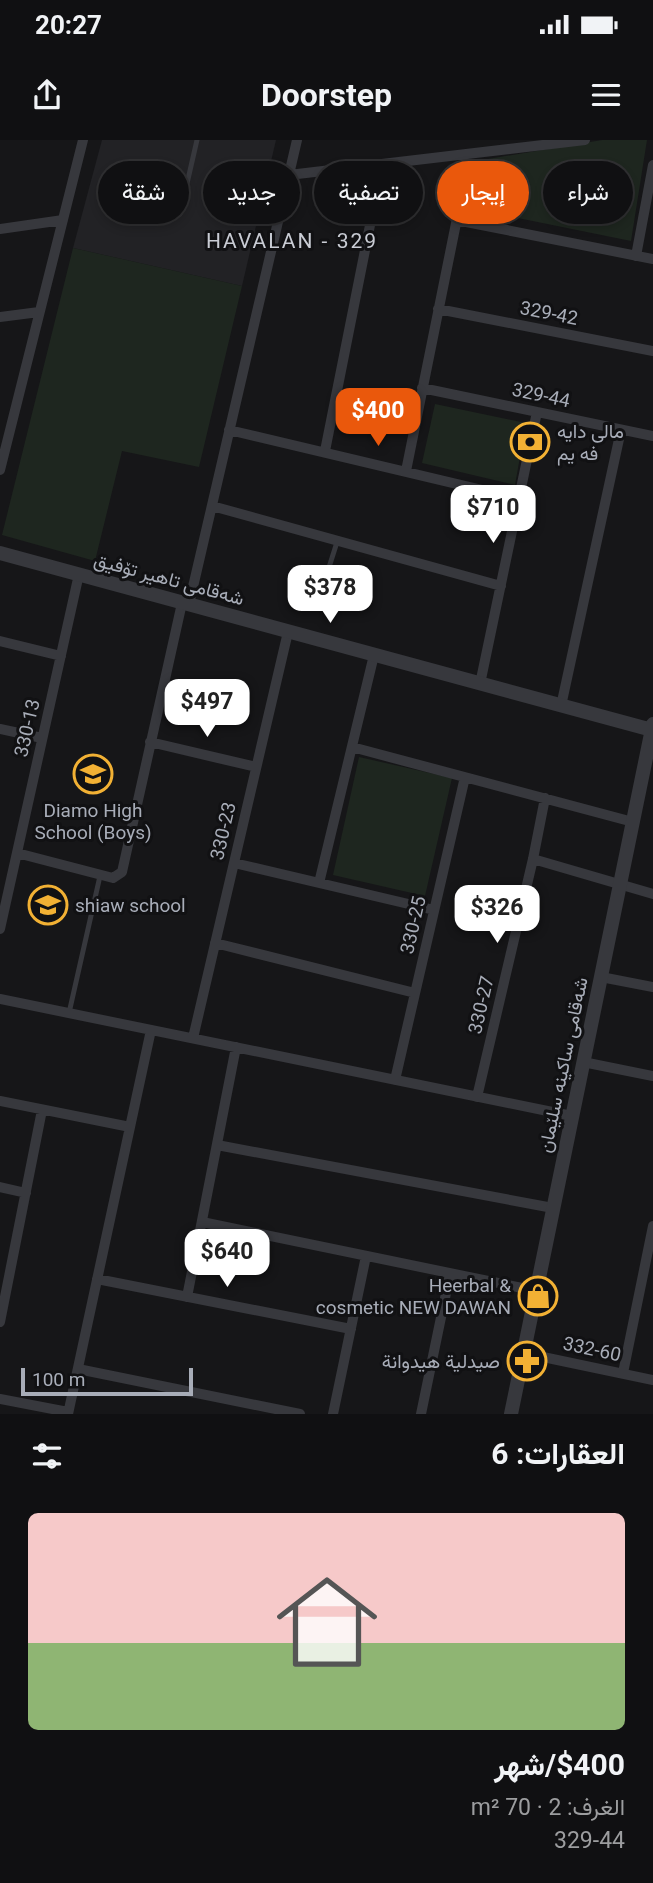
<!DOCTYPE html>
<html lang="ar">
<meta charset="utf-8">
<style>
:root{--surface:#101012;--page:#1e1e20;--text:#f1f3f6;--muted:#9c9d9f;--line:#303032;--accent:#ea580c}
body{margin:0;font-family:Roboto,Vazirmatn,sans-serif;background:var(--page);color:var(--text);direction:rtl;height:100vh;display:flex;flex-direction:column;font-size:26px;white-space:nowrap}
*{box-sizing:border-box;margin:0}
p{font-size:23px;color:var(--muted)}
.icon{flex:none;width:38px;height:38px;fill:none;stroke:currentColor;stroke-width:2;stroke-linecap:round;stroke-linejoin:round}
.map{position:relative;height:1274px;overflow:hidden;direction:ltr}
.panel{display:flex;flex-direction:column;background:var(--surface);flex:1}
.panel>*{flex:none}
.guide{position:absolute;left:21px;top:21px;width:612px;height:63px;direction:rtl;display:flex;gap:14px}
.scale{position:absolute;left:21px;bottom:18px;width:172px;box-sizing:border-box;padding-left:7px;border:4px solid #a8adb8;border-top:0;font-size:19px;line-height:24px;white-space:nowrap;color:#a8adb8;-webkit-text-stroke:5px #111113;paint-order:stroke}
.price{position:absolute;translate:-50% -60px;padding:0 16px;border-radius:14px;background:#fff;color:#222;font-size:23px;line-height:46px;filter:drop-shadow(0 2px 4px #0008)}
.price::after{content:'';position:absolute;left:50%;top:42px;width:21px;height:16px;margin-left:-10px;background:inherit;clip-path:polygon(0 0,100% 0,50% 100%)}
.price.current{background:var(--accent);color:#fff}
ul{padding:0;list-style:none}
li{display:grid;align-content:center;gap:14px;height:371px;padding:0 28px}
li+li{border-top:2px solid var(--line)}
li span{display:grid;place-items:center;height:217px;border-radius:10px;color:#555}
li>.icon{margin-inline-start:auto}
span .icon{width:126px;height:126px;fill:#fffc;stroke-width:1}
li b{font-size:30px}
h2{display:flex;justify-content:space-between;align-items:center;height:84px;padding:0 28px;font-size:30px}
.tag{padding:0 24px;border-radius:32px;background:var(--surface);box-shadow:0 4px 10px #0003,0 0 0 2px var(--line);font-size:24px;line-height:63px}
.tag.current{background:var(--accent);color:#fff}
.status{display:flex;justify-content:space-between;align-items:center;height:49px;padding:0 35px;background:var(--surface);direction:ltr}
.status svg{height:19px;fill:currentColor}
header{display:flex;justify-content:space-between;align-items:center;height:91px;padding:0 28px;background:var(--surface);font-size:32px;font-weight:700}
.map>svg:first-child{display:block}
</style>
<div class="status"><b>20:27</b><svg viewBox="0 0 49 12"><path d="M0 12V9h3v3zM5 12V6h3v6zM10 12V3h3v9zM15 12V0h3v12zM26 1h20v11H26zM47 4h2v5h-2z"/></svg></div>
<header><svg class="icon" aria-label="menu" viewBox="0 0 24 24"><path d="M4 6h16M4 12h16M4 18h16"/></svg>Doorstep<svg class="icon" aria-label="share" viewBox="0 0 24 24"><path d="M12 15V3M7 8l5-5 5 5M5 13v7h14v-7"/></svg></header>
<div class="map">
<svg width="653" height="1274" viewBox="0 0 653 1274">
<rect width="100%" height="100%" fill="#161618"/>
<path fill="#222225" d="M102 0H276L242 146 73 108Z"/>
<path fill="#1e261f" d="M602 0H647L631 101 473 69 482 20Z
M73 108 242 146 199 327 122 311 95 421 2 395Z
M435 264 526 283 515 345 422 323Z
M359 617 452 638 425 756 333 735Z"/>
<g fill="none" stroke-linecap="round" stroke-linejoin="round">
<path stroke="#37383d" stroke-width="5" d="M180 74 197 0
M324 443 338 399
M69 873 100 736"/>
<path stroke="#37383d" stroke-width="10" d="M289 35 585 0
M456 80 653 119
M0 89 63 80
M636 116 653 25
M438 169 653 211
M0 177 39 172
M422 248 653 296
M229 290 520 359
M325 311 382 25
M0 330 83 0
M406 331 470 14
M212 366 501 446
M189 464 297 0
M0 501 61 516
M480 544 537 272
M561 566 621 290
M0 589 42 598
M150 602 256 627
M352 607 633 682
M17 713 113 738 122 732 182 463
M533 719 653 754
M234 723 434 770
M319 743 374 515
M0 789 79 434
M215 803 415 853
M601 837 653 847
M0 859 572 976
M193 898 288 492
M583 922 653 936
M395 940 465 637
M477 957 533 719 545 658
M0 961 130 987
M217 1005 553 1068
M0 1047 26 1053
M202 1082 537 1151
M97 1139 351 1189
M187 1157 236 907
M0 1182 42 970
M524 1213 653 1240
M78 1229 300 1274
M623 1233 653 1086
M0 1259 68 1272
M68 1274 151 890
M333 1274 366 1116
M421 1274 450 1134"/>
<path stroke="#37383d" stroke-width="14" d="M0 413 652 590
M511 1274 653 584"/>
</g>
<defs>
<symbol id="bank-ring" viewBox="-11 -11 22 22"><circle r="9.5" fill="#111113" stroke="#f2b134" stroke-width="1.5"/><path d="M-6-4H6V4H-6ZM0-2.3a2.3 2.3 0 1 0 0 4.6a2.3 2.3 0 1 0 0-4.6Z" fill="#f2b134"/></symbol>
<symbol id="school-ring" viewBox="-11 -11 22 22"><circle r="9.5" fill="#111113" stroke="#f2b134" stroke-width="1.5"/><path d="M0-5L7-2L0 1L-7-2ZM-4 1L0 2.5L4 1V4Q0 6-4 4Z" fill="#f2b134"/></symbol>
<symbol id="shop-ring" viewBox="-11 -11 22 22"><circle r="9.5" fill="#111113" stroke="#f2b134" stroke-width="1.5"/><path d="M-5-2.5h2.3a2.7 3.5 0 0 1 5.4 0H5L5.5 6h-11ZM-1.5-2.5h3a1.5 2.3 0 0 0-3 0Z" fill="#f2b134"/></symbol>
<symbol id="pharmacy-ring" viewBox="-11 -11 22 22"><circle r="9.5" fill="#111113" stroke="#f2b134" stroke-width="1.5"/><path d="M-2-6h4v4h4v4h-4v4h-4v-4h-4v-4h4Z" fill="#f2b134"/></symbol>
</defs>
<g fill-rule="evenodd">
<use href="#bank-ring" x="508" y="280" width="44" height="44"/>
<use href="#school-ring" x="71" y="612" width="44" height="44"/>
<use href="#school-ring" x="26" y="743" width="44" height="44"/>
<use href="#shop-ring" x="516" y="1134" width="44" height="44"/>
<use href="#pharmacy-ring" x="505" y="1199" width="44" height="44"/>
</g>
<g text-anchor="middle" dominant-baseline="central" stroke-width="6" stroke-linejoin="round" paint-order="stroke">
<g font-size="19" fill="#a8adb8" stroke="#111113">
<text transform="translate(549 173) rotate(11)">329-42</text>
<text transform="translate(541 255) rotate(12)">329-44</text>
<text transform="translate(169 439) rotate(15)">شەقامی تاهیر تۆفیق</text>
<text transform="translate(27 588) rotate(-77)">330-13</text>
<text transform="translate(223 691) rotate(-77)">330-23</text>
<text transform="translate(413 785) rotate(-77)">330-25</text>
<text transform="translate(481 865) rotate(-77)">330-27</text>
<text transform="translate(563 925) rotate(-78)">شەقامی ساکینە سلێمان</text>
<text transform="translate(592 1209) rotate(12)">332-60</text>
</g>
<g font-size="19" fill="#a8adb8" stroke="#111113" text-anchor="start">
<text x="557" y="291">مالى دايه<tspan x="557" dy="22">فه يم</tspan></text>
<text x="93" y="670" text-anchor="middle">Diamo High<tspan x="93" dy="22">School (Boys)</tspan></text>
<text x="75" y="765">shiaw school</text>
<text x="511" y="1145" text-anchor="end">Heerbal &amp;<tspan x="511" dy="22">cosmetic NEW DAWAN</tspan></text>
<text x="500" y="1221" text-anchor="end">صيدلية هيدوانة</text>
</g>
<g font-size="21" letter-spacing="2" fill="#c9ccd4" stroke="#111113">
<text x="292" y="101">HAVALAN - 329</text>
</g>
</g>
</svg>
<div class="scale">100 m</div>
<b class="price current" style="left:378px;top:308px">$400</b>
<b class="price" style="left:493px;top:405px">$710</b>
<b class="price" style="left:330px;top:485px">$378</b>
<b class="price" style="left:207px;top:599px">$497</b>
<b class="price" style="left:497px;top:805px">$326</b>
<b class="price" style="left:227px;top:1149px">$640</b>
<div class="guide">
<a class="tag">شراء</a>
<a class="tag current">إيجار</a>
<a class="tag">تصفية</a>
<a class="tag">جديد</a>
<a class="tag">شقة</a>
</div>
</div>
<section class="panel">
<h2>العقارات: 6<svg class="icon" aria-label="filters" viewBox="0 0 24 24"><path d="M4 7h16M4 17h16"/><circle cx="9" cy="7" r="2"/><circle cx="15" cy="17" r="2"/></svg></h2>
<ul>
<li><span style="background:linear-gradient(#f6c9c9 60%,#8fb573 0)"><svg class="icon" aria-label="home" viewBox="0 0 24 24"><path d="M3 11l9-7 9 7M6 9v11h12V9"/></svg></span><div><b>$400/شهر</b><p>الغرف: 2 · 70 m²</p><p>329-44</p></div></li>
</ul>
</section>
